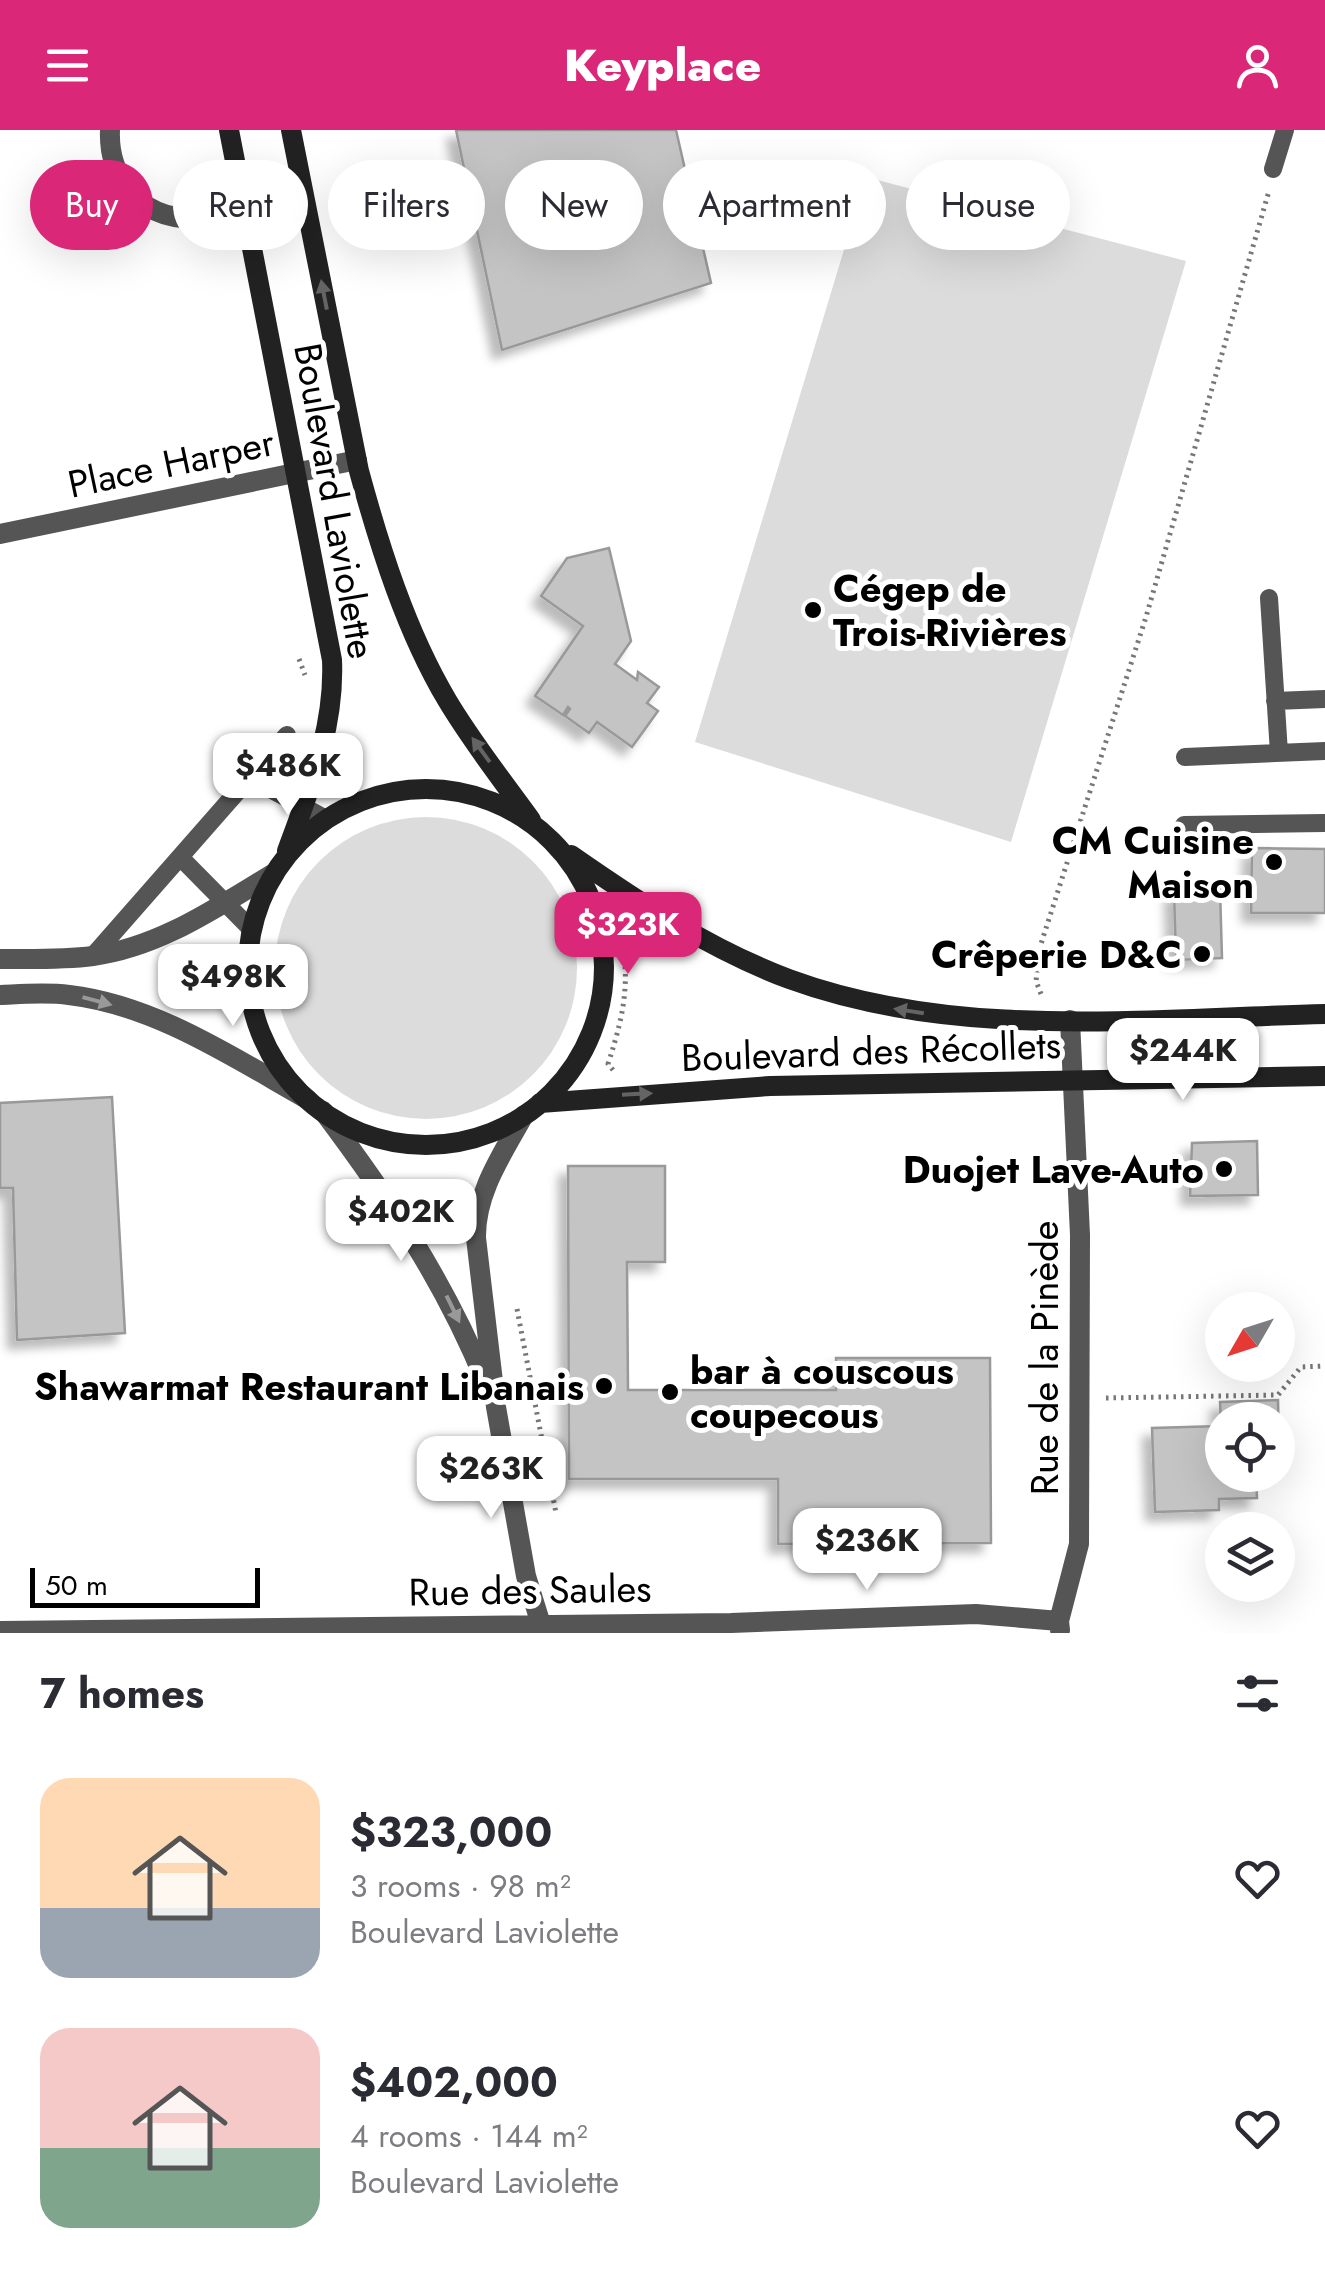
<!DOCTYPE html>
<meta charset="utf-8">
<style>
:root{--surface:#fff;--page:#f2f2f3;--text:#2b2b33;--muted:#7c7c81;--accent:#db2777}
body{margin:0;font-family:Jost,sans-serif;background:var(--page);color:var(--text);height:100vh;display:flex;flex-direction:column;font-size:38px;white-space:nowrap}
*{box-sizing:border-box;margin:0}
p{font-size:32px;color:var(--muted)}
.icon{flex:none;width:55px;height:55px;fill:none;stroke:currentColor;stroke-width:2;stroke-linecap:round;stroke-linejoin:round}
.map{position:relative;height:1503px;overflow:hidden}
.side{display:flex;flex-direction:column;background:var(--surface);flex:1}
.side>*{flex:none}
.banner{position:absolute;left:30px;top:30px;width:1265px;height:90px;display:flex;gap:20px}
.needle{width:65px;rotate:231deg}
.fabs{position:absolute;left:1205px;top:1162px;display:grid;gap:20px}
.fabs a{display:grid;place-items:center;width:90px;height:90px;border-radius:50%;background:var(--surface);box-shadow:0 10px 40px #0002;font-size:50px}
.scale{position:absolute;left:30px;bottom:25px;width:230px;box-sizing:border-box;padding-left:10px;border:5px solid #000;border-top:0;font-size:28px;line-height:35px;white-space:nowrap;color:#000;-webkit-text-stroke:8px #fff;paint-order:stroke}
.price{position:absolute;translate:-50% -85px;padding:0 22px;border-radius:20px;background:#fff;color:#222;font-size:32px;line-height:65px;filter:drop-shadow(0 2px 5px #0008)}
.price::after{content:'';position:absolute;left:50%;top:60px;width:30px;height:22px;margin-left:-15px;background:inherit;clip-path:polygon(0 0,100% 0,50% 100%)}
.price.active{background:var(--accent);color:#fff}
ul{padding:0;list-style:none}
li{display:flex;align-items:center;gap:30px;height:250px;padding:0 40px}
li span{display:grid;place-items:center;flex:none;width:280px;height:200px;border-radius:30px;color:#555}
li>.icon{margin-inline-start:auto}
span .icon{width:120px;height:120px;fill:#fffc;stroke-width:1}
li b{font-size:42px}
h2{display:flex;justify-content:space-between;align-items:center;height:120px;padding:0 40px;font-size:42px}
.pill{padding:0 35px;border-radius:45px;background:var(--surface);box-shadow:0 10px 40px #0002;font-size:35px;line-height:90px}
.pill.active{background:var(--accent);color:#fff}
header{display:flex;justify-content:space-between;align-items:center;height:130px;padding:0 40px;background:var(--accent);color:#fff;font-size:45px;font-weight:800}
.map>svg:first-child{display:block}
</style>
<header><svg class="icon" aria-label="menu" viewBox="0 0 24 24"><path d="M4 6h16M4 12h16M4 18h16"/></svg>Keyplace<svg class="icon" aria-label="person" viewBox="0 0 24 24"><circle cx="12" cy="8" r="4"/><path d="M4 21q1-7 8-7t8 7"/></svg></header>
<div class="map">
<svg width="1325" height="1503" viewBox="0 0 1325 1503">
<defs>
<filter id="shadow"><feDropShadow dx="-9" dy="9" stdDeviation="5" flood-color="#0004"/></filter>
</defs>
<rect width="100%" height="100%" fill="#fff"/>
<path fill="#dcdcdc" d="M866 47 1186 131 1011 712 695 612Z
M275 838a151 151 0 1 1 302 0a151 151 0 1 1-302 0Z"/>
<path fill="#c4c4c4" stroke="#999" stroke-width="2.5" filter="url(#shadow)" d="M456 0H676L711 153 502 220Z
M609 418 631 511 615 534 637 550 638 542 659 557 647 573 658 581 632 617 597 592 589 603 565 586 570 579 568 577 563 585 535 566 583 496 541 466 567 428Z
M1252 718 1325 719V783H1251Z
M1220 759 1222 828 1176 830 1174 761Z
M112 967 125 1203 17 1210 13 1058H0V973Z
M1257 1011 1258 1065 1190 1066 1192 1013Z
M568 1036H665V1132H627L628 1260H836V1228H990L991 1413 778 1414V1349H569Z
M1278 1270 1279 1317 1278 1290H1222V1345H1256L1257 1368 1219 1369V1380L1155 1382 1152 1298 1221 1296 1220 1272Z"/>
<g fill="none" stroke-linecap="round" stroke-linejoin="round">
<path stroke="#777" stroke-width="5" stroke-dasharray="2.5 5" stroke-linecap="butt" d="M299 529 305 545
M1041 864 1036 851 1040 817 1146 487 1269 61
M613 940 608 934C627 875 630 849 619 788
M517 1179 556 1383
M1106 1268 1278 1265 1301 1237 1325 1236"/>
<path stroke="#555" stroke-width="18" d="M1273 39 1285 0
M1269 468 1279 623
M1275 571 1325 569
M1185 627 1325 621
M250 648 326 689
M1184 695 1325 693
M180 727 252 800
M93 826 287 605"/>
<path stroke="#555" stroke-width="20" d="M110 0C109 22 114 41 128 59 170 113 249 79 304 67
M0 404 357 330
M323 981C389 1069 444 1150 486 1253
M524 985C503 1023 475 1063 476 1108L496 1277 526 1446 543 1501
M1060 1500 1059 1491 1079 1414 1080 1105 1070 890
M0 1501 731 1493 976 1484 1059 1491"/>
<path stroke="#555" stroke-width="20" d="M0 829C31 829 62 830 93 826 160 817 217 777 274 743
M0 865C23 864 46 862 69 865 155 875 234 928 307 969"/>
<path stroke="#222" stroke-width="20" d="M229 0 332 530C335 598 310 658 287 721
M291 0 359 341C380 418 406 501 447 570 472 612 502 650 531 690
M248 837a178 178 0 1 1 356 0a178 178 0 1 1-356 0Z
M571 725C640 773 709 819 789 849 958 911 1148 888 1325 884
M540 973 770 956 1325 946"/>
</g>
<defs><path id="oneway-solid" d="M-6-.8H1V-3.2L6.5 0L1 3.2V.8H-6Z" transform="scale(2.5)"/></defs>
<g fill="#646464">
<use href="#oneway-solid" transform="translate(324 165) rotate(-101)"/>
<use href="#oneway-solid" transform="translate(481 620) rotate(-126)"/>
<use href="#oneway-solid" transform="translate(909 881) rotate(-171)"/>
<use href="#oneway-solid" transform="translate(637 964) rotate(-3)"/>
</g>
<g fill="#999">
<use href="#oneway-solid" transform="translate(97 871) rotate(15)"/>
<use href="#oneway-solid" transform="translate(453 1179) rotate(64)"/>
</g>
<g fill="#000" stroke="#fff" stroke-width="4">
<circle cx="813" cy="480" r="10"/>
<circle cx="1274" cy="732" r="10"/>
<circle cx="1202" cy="824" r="10"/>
<circle cx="1224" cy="1039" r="10"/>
<circle cx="604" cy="1256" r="10"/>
<circle cx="670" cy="1262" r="10"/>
</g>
<g text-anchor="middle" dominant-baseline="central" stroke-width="10" stroke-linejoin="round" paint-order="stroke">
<g font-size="38" fill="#000" stroke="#fff">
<text transform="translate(171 333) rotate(-12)">Place Harper</text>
<text transform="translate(335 371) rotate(80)">Boulevard Laviolette</text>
<text transform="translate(871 921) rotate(-2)">Boulevard des Récollets</text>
<text transform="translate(1044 1228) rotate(-90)">Rue de la Pinède</text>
<text transform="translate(530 1460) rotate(-1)">Rue des Saules</text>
</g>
<g font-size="38" font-weight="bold" fill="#000" stroke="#fff" text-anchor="end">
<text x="833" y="458" text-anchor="start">Cégep de<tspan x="833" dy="44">Trois-Rivières</tspan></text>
<text x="1254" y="710">CM Cuisine<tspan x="1254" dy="44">Maison</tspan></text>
<text x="1182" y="824">Crêperie D&amp;C</text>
<text x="1204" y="1039">Duojet Lave-Auto</text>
<text x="690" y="1240" text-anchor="start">bar à couscous<tspan x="690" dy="44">coupecous</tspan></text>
<text x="584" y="1256">Shawarmat Restaurant Libanais</text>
</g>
</g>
</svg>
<div class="fabs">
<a><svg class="needle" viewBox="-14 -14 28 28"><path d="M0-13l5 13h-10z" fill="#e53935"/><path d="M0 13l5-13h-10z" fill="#7c7c81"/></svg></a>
<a><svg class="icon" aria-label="locate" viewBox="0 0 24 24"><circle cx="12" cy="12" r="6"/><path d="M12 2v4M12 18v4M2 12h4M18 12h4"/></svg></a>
<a><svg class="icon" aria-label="layers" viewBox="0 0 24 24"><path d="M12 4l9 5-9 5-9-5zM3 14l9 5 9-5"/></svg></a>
</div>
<div class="scale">50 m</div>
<b class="price" style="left:288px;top:688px">$486K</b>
<b class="price active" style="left:628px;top:847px">$323K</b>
<b class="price" style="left:233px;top:899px">$498K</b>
<b class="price" style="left:1183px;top:973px">$244K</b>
<b class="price" style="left:401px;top:1134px">$402K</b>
<b class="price" style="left:491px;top:1391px">$263K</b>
<b class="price" style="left:867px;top:1463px">$236K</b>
<div class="banner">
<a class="pill active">Buy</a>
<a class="pill">Rent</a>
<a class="pill">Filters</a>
<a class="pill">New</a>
<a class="pill">Apartment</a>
<a class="pill">House</a>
</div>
</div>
<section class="side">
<h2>7 homes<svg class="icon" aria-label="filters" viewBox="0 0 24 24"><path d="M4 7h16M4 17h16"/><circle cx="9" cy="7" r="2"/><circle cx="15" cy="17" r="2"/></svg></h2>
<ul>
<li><span style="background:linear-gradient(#ffd9b3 65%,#9aa5b1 0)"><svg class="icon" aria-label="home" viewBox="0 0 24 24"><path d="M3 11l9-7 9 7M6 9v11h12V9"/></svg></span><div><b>$323,000</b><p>3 rooms · 98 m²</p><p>Boulevard Laviolette</p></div><svg class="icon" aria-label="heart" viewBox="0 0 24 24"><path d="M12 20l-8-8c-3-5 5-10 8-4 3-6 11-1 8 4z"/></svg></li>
<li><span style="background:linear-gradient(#f6c9c9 60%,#7fa58c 0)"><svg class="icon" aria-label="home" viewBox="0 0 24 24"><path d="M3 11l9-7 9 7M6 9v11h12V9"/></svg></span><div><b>$402,000</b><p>4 rooms · 144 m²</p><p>Boulevard Laviolette</p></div><svg class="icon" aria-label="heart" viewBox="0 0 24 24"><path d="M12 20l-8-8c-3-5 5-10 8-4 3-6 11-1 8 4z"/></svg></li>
</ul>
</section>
